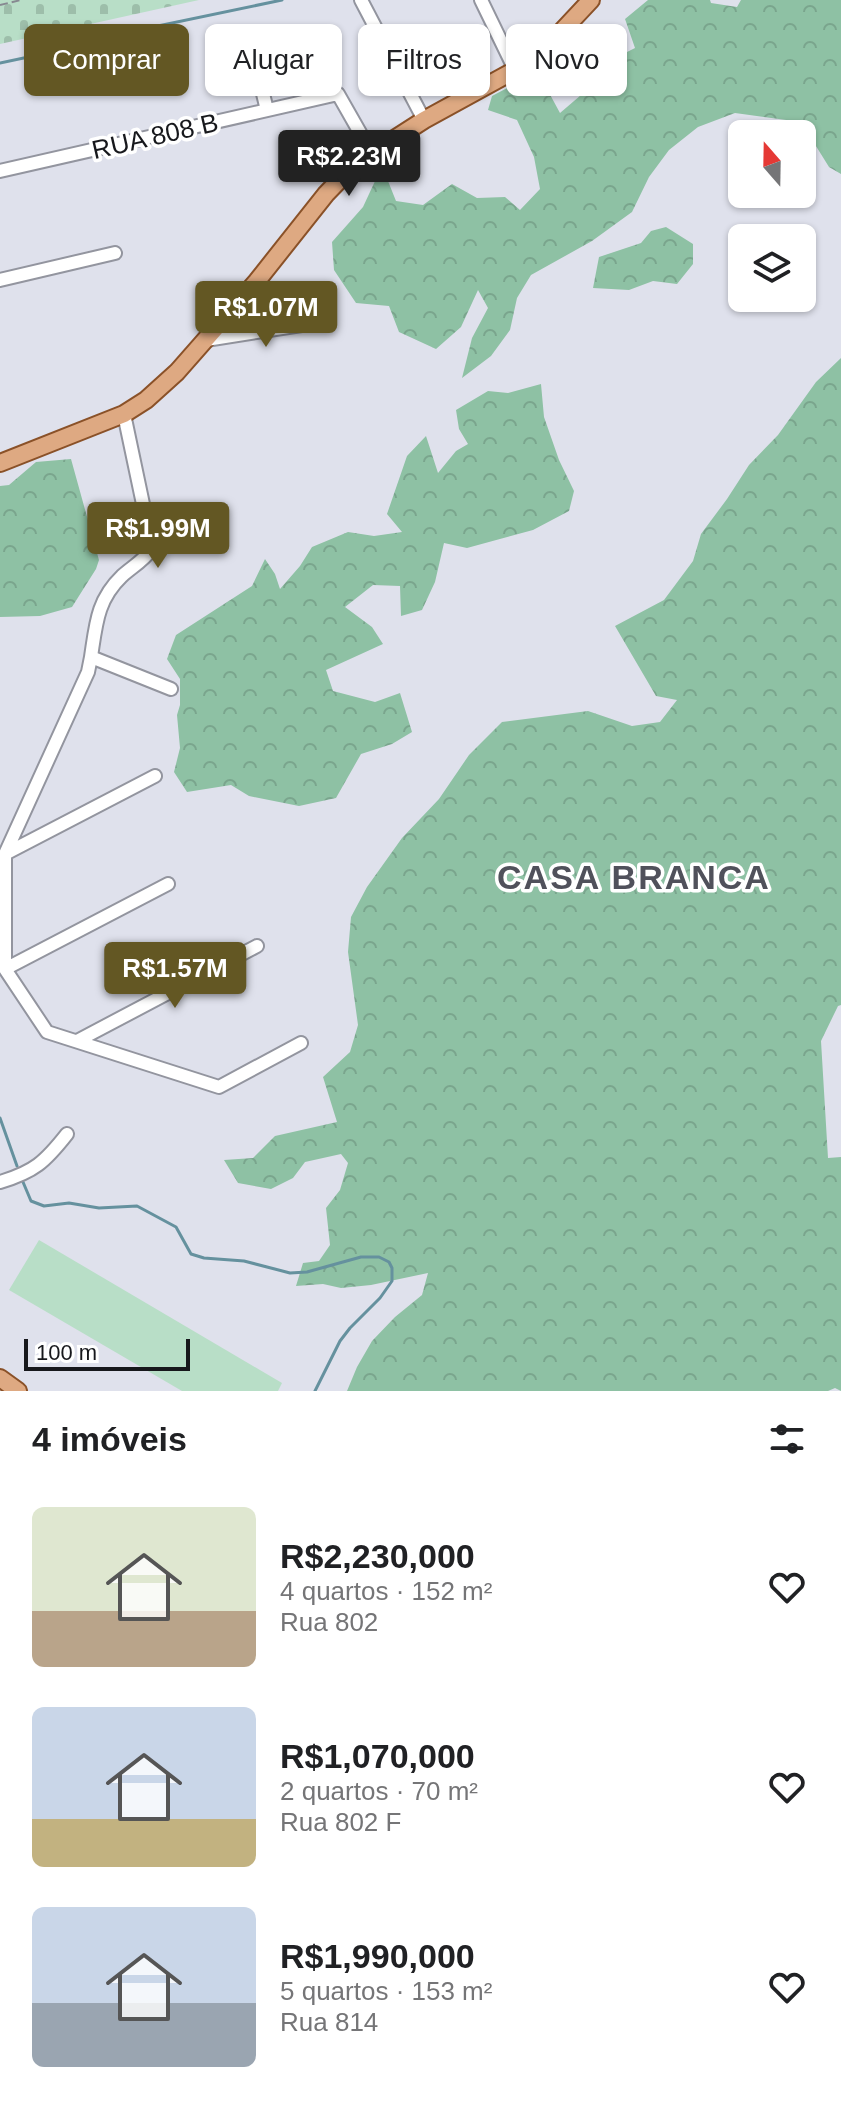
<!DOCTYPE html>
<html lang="pt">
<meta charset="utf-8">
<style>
:root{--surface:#fff;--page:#f2f2f2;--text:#202124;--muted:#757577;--accent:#635723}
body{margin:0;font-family:Arial,sans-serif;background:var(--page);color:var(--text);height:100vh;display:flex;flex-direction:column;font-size:30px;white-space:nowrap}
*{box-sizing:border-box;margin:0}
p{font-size:26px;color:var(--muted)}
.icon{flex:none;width:44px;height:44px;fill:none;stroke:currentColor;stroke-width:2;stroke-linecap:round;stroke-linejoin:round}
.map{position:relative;height:1391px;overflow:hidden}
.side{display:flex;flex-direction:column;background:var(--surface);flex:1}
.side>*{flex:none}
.guide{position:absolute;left:24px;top:24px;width:794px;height:72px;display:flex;gap:16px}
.needle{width:52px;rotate:340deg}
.buttons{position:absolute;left:728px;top:120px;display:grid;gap:16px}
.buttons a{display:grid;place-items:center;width:88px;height:88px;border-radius:12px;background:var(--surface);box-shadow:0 2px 6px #0004;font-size:40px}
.scale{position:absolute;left:24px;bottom:20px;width:166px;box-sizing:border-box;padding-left:8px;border:4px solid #17181c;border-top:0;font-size:22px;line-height:28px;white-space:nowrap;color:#17181c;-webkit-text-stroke:6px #fff;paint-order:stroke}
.price{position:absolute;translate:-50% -68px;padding:0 18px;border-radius:8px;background:var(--accent);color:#fff;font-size:26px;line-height:52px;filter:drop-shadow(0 2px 4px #0008)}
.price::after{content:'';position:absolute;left:50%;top:48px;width:24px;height:18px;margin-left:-12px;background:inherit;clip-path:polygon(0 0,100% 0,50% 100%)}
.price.current{background:#222;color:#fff}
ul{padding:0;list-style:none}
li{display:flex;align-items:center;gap:24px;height:200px;padding:0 32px}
li span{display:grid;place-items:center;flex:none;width:224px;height:160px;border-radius:12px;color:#555}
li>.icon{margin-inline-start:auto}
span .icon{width:96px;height:96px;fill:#fffc;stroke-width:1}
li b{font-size:34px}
h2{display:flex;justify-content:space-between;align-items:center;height:96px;padding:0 32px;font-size:34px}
.chip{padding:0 28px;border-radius:12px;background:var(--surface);box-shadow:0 2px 6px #0004;font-size:28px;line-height:72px}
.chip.current{background:var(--accent);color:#fff}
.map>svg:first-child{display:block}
</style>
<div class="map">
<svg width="841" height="1391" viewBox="0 0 841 1391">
<defs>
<pattern id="forest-crowns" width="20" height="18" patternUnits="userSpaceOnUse" patternTransform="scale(2)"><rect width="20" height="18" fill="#8ec1a4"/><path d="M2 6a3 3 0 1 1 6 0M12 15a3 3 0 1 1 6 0" fill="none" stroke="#7aa58d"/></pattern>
<pattern id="cemetery-stones" width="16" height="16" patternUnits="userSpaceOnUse" patternTransform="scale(2)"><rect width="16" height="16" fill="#b8dec7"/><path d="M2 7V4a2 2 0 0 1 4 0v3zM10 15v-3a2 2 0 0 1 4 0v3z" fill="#9dbeaa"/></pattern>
</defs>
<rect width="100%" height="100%" fill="#dfe1ec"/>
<path fill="url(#forest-crowns)" d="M648 0H710L711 3 737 7 741 0H841V174L829 167 801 122 735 113 698 127 669 150 649 177 632 212 592 241 531 275 517 298 510 330 491 356 462 378 472 338 488 308 478 290 461 327 436 349 399 332 389 306 356 303 334 270 332 242 363 207 382 166 396 201 423 205 452 184 477 198 505 197 520 210 540 189 534 157 517 120 488 110 492 96 553 64 547 89 560 113 602 77 611 60 635 48 625 19Z
M666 227 693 244V264L677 284 653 281 629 290 593 288 599 257 641 243 651 231Z
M841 358V1005L838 1006 821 1041 828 1158 841 1157V1391L835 1388 828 1391H347L357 1367 372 1341 395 1317 422 1295 428 1273 371 1285 341 1288 323 1284 296 1286 303 1263 319 1261 330 1245 326 1208 340 1190 348 1163 341 1154 305 1162 293 1178 271 1189 238 1183 224 1160 253 1158 275 1136 337 1122 323 1077 350 1052 358 1025 348 952 351 917 367 887 402 838 439 799 469 755 502 722 588 711 632 726 660 722 677 700 656 696 615 626 664 600 693 561 701 534 727 499 749 465 778 435 816 382Z
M541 384 544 417 559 460 574 491 569 511 533 530 467 548 444 543 435 582 422 610 401 616 400 586 373 585 345 607 372 627 383 644 326 670 333 691 375 702 400 693 412 732 392 744 361 754 336 798 299 806 249 796 231 785 187 792 174 772 180 748 177 715 180 705V679L167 659 176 635 252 586 265 559 275 574 280 589 300 566 312 547 348 532 374 536 402 532 387 514 407 456 426 436 438 473 456 451 468 444 459 429 456 410 488 391 508 393Z
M71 459 99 560 96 569 72 607 40 616 0 617V486L9 485 36 462Z"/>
<path fill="url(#cemetery-stones)" d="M0 0H199L0 44Z"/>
<path fill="#b8dec7" d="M39 1240 282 1383 278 1391H182L9 1290Z"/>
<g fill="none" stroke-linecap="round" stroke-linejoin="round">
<path stroke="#65919e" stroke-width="3" d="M0 63 66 49 105 37 282 0
M0 1118 17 1166
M23 1182 31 1201 44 1206 69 1203 99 1208 137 1206 176 1227 191 1254 204 1258 244 1261 290 1273 307 1272 361 1257H379L389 1262 392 1268V1281L380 1298 350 1328 340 1341 315 1391"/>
<defs>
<path id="minor" d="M361 0 424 120
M481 0 515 70
M252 49 267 110
M0 171 338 94 371 152
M0 280 115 253
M206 340 321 322
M124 414 151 542V550C143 561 132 567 122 576 97 600 96 624 91 657L171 689
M91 657 88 672 5 854V969L47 1032 219 1087 301 1043
M5 854 155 776
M5 969 168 884
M77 1041 257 946
M0 1182C34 1172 45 1162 67 1134"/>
<path id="major" d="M0 463 124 414 146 400 177 372 257 281 326 194 354 165 424 120 528 63 547 47 591 0
M0 1378 18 1391"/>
</defs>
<use href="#minor" stroke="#93959f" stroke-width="16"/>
<use href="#major" stroke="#8a5128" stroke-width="20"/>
<path stroke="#878991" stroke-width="2" stroke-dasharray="8 4" stroke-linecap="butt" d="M0 5 21 0"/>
<use href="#minor" stroke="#fff" stroke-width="12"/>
<use href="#major" stroke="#dea982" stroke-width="16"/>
</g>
<g text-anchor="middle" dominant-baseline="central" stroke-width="7" stroke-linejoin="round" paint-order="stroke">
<g font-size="26" fill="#17181c" stroke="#fff">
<text transform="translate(155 136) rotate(-13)">RUA 808 B</text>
</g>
<g font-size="34" font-weight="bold" letter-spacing="2" fill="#50515b" stroke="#fff">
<text x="634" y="877">CASA BRANCA</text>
</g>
</g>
</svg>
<div class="buttons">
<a><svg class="needle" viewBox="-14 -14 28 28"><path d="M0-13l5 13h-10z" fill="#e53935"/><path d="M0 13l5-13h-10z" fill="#757577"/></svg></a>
<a><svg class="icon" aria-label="layers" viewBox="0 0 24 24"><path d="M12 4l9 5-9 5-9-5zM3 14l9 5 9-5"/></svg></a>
</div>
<div class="scale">100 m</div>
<b class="price current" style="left:349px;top:198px">R$2.23M</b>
<b class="price" style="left:266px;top:349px">R$1.07M</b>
<b class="price" style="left:158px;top:570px">R$1.99M</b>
<b class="price" style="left:175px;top:1010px">R$1.57M</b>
<div class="guide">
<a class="chip current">Comprar</a>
<a class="chip">Alugar</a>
<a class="chip">Filtros</a>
<a class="chip">Novo</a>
</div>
</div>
<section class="side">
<h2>4 imóveis<svg class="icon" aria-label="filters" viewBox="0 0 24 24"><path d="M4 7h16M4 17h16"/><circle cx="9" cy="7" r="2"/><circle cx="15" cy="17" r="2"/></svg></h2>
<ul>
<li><span style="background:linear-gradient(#dfe7d0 65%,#b9a48a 0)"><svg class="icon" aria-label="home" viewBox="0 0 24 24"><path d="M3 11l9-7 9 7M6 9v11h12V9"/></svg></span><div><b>R$2,230,000</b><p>4 quartos · 152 m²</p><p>Rua 802</p></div><svg class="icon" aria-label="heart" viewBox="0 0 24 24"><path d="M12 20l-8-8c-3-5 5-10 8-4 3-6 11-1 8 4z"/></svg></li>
<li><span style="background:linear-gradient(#c9d6e8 70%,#c2b280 0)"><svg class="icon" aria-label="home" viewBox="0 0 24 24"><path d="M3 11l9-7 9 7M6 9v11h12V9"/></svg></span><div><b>R$1,070,000</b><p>2 quartos · 70 m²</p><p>Rua 802 F</p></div><svg class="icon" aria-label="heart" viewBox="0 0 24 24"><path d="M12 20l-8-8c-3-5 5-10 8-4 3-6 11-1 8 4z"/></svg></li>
<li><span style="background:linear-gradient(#c9d6e8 60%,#9aa5b1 0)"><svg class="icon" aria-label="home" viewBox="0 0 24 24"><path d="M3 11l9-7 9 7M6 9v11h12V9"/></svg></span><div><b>R$1,990,000</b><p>5 quartos · 153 m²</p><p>Rua 814</p></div><svg class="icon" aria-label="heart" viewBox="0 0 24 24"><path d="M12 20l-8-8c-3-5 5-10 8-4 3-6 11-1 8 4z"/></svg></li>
</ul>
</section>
